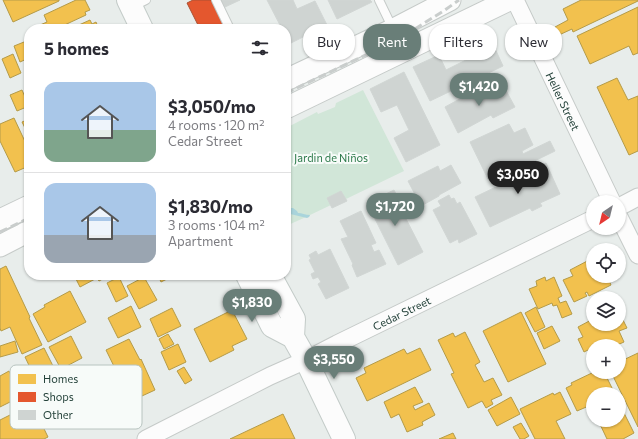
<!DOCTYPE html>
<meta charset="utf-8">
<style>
:root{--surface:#fff;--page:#f2f2f3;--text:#2b2b33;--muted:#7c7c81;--line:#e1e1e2;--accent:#697e78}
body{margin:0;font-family:Commissioner,sans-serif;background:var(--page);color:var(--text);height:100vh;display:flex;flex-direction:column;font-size:15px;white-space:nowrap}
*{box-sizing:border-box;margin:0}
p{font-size:13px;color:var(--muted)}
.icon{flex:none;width:22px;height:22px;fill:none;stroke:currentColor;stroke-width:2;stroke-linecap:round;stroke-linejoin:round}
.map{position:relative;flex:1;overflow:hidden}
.drawer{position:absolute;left:24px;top:24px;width:267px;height:256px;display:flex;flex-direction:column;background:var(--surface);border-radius:16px;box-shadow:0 1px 3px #0004}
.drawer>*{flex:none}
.banner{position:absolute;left:303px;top:24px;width:275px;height:36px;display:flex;gap:8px}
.needle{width:26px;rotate:215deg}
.fabs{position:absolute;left:586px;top:195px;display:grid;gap:8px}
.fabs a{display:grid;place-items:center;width:40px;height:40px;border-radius:50%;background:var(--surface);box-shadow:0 1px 3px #0004;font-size:20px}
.price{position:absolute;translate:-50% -34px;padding:0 9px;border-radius:14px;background:var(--accent);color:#fff;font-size:13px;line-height:26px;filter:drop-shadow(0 1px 2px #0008)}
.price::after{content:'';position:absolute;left:50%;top:24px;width:12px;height:9px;margin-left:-6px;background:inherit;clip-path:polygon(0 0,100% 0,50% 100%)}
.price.on{background:#222;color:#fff}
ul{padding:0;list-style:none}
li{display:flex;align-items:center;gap:12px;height:100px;padding:0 20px}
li+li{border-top:1px solid var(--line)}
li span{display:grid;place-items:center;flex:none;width:112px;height:80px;border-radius:12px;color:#555}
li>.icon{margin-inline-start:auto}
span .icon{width:48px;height:48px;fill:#fffc;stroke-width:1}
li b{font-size:17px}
h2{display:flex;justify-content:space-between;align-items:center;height:48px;padding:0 20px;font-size:17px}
.chip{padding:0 14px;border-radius:16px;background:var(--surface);box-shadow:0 1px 3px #0004;font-size:14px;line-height:36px}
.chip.on{background:var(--accent);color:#fff}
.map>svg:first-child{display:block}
</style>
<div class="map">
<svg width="638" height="439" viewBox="0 0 638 439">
<rect width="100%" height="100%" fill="#e8edeb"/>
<path fill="#d1e6d8" d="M363 90 404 171 346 199 347 201 332 208 331 205 310 215 309 217H306L286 226V128L317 112 318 114 335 107 336 103Z"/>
<path fill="#a9d4db" d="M290 208H293L297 211 298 213C302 213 305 215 310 215L309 217 307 218 286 213V212Z"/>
<path fill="#f2c14e" stroke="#b49b48" d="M3 0H59V1L13 22Z
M76 0H85L90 10 85 12 86 15 56 29H41L40 25 47 22 44 15Z
M581 0H638V1L573 32 572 29 559 35 555 27 568 20 563 9Z
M638 7V53L633 55 629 46 590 64 577 36Z
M90 20 92 24 96 22 99 29H70Z
M29 40V58L20 62 14 46Z
M13 54 21 73 10 78 2 59Z
M617 78 628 100 638 96V151L629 155 597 87Z
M22 90 29 106 17 111 10 95Z
M14 118 29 150V166L15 172 0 141V124Z
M29 119V136L22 122Z
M593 258V276H607L611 285 589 296 587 292 585 293 587 296 574 302 563 280 573 276 570 270Z
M6 266 30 317 29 318 42 345 22 354 10 327 1 331 0 328V269Z
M74 275H110L99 281 97 278 80 287Z
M158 275H175L161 282Z
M119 277 128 296 116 302 107 283Z
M144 277 157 300 139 309 127 286Z
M545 277 546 281 554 277 562 296 558 298 560 303 566 301 572 314 562 318 557 305 553 306 552 303 538 309 529 289 537 286 536 281Z
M70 291 86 322 48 342 33 314 45 307 44 305Z
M131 306 141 327 118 338 108 318Z
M536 307 545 327 535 332 525 313Z
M172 308 181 326 158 337 150 319Z
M232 310 247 339 232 346 234 350 210 362 194 329Z
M521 312 546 364 508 382 483 331Z
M619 312 627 328 619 331 624 342 615 346H593V356L592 357 588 350 584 352 578 339 583 337 578 327 593 319V324H619Z
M552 326 560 341 544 349 537 333Z
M465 332 480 362 475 365 484 382 493 378 502 395 491 400 493 404 486 408 482 401 468 408 451 374 454 373 438 340 453 333 455 337Z
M168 334 174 344 164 349 159 339Z
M71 336 82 358 61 369 49 347Z
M129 339 140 360 141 359 155 390 131 401 106 350Z
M15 341 18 352 0 357V346Z
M178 344 186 362 169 370 161 352Z
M44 348 56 372 37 382 25 357Z
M420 348 431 370 367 401 356 378 366 373 364 368 404 349 407 354Z
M638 353V427L611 372H619V362Z
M184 367 192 380 185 384 177 371Z
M9 371 22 396 0 407V376Z
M594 372H604L615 394H593V409L591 405 577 411 566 388 572 385 571 383Z
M415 387 423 402 413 406 415 410 429 403 435 415 422 422 423 425 407 432 399 414 391 418 384 402Z
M560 392 571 414 556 421 565 439H535L520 409 553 393 554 395Z
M511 397 520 414 497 426 488 410Z
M619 403 634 433 623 439H607L598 420H619Z
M32 404 48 437 44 439H0V420Z
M283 414 295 439H230Z
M521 423 529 436 524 439H520L513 427Z
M453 433 456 439H439Z"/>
<path fill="#e4572e" stroke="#aa5132" d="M193 0H211L225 29H200L187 3Z"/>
<path fill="#cfd4d2" stroke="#d1d6d4" d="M221 0H240L225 7Z
M267 0H293L297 9 315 1 327 25 289 44 286 38V29H282Z
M328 0H370L372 2 337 19Z
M487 31 503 66 430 101 413 67 439 55 446 70 470 58 463 43Z
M404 72 440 145 406 162 394 138 409 130 397 105 381 112 370 89Z
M503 85 515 107 493 118 491 115 458 133 445 107 480 88 484 95Z
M509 124 514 133 525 128 533 145 522 151 523 154 550 141 555 151 518 169 516 166 488 179 470 142Z
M546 163 560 194 540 203 542 206 532 211 530 208 490 227 475 197Z
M451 165 461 183 439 195V196L421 206 408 181 438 166 440 171Z
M394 190 405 212 403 213 423 252 398 265 367 203Z
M341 191 347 201 332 208 327 198Z
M449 195 451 199 454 198 457 204 460 202 477 234 459 243 458 239 450 243 433 210 441 206 438 201Z
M361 211 376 243 371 245 374 252 379 250 386 264 357 277 352 265 353 264 341 239 348 237 340 221Z
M330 249 349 288 326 299 318 284 321 282 318 277 313 279 311 274 315 272 309 260 311 259 309 255 316 251 318 255Z"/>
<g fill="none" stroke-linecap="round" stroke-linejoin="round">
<defs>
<path id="service" d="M216 0 230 29
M379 0 393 29
M132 7 146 0"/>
<g id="minor">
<path id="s1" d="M515 0 612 202"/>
<path d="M619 207 638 197"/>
<path d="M619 217 638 255"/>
<path id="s2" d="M146 439 270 376 306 360 337 344 593 219"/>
</g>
<path id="tertiary" d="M286 80 394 29 450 0
M286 108 509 0
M0 220 29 206
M0 246 29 231"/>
<path id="secondary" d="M128 0 142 29
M247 275 272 326 293 337
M270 275 294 319 293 337 306 360 344 439"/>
</defs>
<use href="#service" stroke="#c5cac8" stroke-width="10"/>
<use href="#minor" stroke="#c5cac8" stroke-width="19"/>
<use href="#tertiary" stroke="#c5cac8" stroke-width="23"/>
<use href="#secondary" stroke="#c3cbc8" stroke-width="24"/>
<use href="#service" stroke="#fcfcfc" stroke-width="8"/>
<use href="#minor" stroke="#fcfcfc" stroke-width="17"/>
<use href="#tertiary" stroke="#fcfcfc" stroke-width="21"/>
<use href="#secondary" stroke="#fcfcfc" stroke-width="22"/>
<path stroke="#c9cdcc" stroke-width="3" stroke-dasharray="8 4" stroke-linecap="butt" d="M286 93 399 39 445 10 459 0
M0 232 29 218"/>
</g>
<g text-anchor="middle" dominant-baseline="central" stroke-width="4" stroke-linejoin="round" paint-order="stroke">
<g font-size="11" fill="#24423a" stroke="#f7fbf9">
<text stroke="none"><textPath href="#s1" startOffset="112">Heller Street</textPath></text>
<text stroke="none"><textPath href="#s2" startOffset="285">Cedar Street</textPath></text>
</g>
<g font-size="11" fill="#2d7a4b" stroke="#f7fbf9">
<text x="331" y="157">Jardin de Niños</text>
</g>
</g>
<rect x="10" y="365" width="132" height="64" rx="6" fill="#f7fbf9" stroke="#b8c4c0" stroke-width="1"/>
<rect x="18" y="374" width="18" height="10" fill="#f2c14e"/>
<rect x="18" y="392" width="18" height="10" fill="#e4572e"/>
<rect x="18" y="410" width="18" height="10" fill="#cfd4d2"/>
<g font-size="11" fill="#24423a">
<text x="43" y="383">Homes</text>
<text x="43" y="401">Shops</text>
<text x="43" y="419">Other</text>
</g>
</svg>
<div class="fabs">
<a><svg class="needle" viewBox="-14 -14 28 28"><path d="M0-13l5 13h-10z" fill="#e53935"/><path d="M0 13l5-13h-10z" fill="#7c7c81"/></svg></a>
<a><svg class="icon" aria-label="locate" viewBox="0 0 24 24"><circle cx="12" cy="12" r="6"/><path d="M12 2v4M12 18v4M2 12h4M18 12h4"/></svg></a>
<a><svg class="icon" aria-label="layers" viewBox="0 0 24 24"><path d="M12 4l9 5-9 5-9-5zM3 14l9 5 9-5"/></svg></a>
<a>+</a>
<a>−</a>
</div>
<b class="price" style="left:479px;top:107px">$1,420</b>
<b class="price on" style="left:518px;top:195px">$3,050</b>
<b class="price" style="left:395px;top:227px">$1,720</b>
<b class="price" style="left:252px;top:323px">$1,830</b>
<b class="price" style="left:334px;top:380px">$3,550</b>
<div class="banner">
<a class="chip">Buy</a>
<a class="chip on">Rent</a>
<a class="chip">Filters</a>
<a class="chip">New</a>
</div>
<section class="drawer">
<h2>5 homes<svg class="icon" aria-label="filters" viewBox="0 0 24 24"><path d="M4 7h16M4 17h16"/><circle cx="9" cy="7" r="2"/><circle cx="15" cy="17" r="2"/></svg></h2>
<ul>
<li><span style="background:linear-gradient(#a9c7e8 60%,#7fa58c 0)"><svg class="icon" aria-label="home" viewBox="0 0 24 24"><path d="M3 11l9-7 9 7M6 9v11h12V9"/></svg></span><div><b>$3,050/mo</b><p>4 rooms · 120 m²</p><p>Cedar Street</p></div></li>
<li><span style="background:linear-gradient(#a9c7e8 65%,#9aa5b1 0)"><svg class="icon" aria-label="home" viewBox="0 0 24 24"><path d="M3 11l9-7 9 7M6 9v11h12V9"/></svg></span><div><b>$1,830/mo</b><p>3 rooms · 104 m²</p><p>Apartment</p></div></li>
</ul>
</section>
</div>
